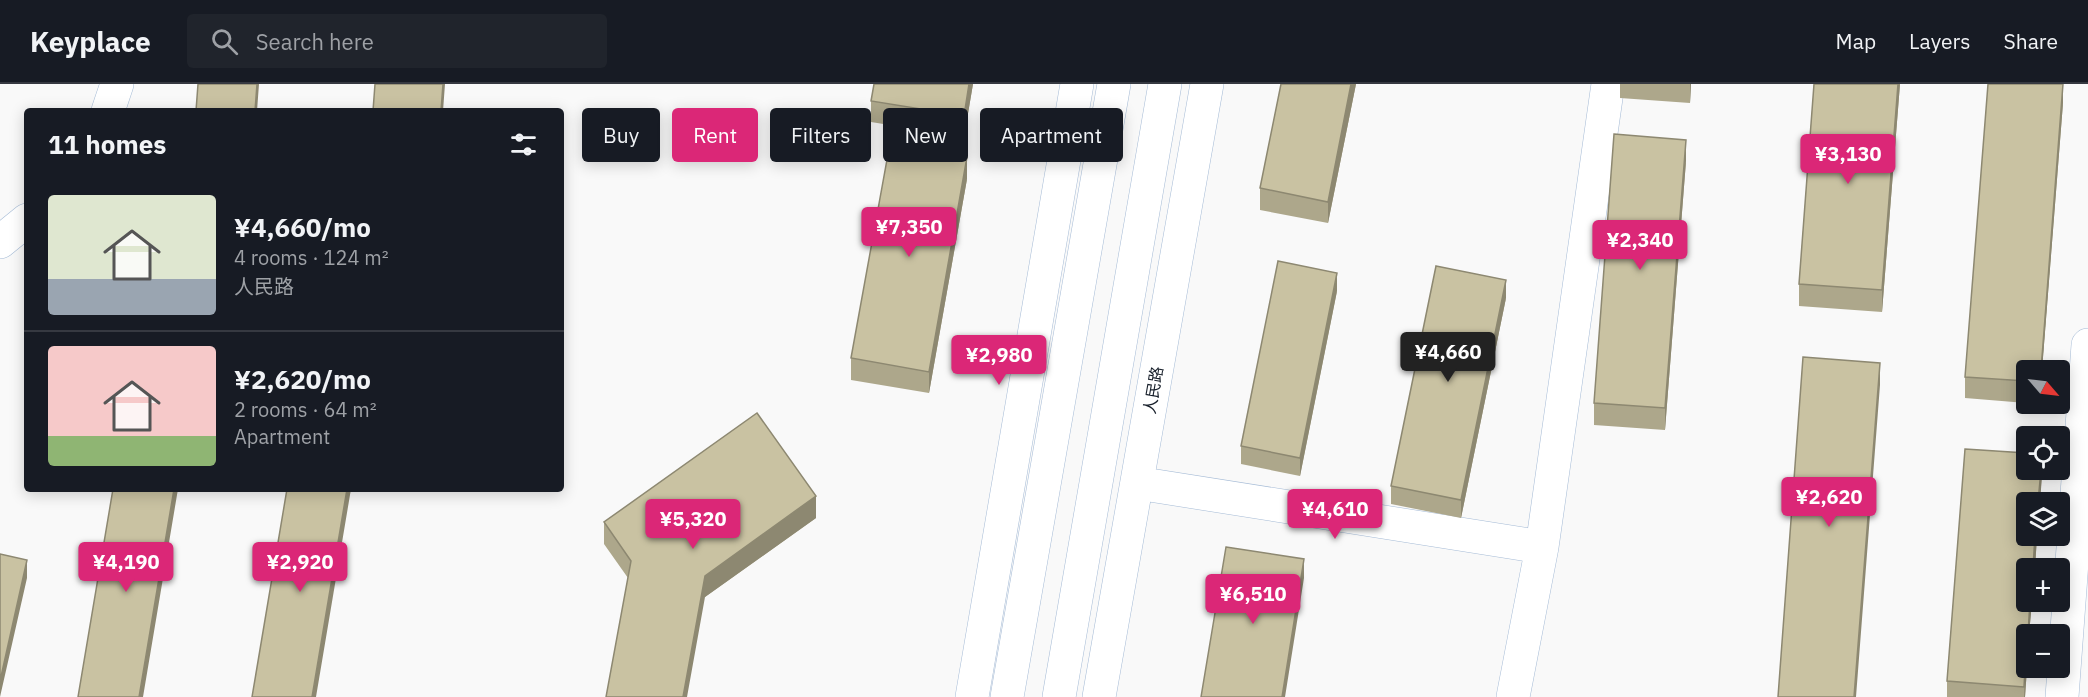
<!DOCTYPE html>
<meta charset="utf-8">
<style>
:root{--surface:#171b24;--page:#20242c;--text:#f1f3f6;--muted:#9ea1a6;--line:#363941;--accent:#db2777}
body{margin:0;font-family:"IBM Plex Sans","Noto Sans SC",sans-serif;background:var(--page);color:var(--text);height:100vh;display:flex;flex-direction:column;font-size:22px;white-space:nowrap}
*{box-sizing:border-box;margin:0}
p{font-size:20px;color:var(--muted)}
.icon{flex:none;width:33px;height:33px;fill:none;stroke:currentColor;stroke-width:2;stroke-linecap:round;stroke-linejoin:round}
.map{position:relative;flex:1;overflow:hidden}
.panel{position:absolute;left:24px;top:24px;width:540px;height:384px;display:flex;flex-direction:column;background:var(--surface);border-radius:6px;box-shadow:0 3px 15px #0003}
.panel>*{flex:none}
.guide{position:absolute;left:582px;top:24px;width:570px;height:54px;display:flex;gap:12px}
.needle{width:39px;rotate:118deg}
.tools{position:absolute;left:2016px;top:276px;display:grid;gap:12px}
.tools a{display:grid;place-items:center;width:54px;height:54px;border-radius:6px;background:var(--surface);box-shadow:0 3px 15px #0003;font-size:30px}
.price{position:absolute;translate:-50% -51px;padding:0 14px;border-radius:6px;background:var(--accent);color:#fff;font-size:20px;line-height:39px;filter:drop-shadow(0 2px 3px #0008)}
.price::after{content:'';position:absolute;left:50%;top:36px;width:18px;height:14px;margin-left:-9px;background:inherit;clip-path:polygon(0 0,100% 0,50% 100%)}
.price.current{background:#222;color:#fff}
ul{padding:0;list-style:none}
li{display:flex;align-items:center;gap:18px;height:150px;padding:0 24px}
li+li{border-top:2px solid var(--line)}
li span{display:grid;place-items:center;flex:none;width:168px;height:120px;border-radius:6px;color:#555}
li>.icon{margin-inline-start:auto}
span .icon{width:72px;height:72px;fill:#fffc;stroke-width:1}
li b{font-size:26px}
h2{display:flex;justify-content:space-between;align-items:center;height:72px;padding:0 24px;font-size:26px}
.chip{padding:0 21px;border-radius:6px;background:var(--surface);box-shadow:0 3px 15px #0003;font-size:21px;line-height:54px}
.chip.current{background:var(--accent);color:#fff}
header{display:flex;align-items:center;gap:36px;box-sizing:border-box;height:84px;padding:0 30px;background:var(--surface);border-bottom:2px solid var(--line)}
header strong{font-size:28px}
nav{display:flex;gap:33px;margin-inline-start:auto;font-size:21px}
.search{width:420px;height:54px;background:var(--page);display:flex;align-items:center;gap:15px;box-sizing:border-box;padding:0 21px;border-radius:6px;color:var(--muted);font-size:22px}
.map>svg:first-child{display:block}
</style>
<header>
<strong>Keyplace</strong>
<div class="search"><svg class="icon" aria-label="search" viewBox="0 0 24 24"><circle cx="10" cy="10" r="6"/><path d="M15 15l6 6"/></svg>Search here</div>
<nav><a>Map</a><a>Layers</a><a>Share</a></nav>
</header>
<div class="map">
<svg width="2088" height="613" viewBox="0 0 2088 613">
<rect width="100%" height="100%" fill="#f9f9f9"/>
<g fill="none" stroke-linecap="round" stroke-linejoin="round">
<defs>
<path id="minor" d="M108 27 117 0
M0 158 27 136
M1137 399 1542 463
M972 613 1077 0
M1099 613 1207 0
M1513 613 1542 463 1608 0
M2062 613 2088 261"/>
<path id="secondary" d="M1007 613 1114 0
M1059 613 1165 0"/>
</defs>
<use href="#minor" stroke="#a5bbd6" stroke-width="34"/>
<use href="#secondary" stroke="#a5bbd6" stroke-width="34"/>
<use href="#minor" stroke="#fff" stroke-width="33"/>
<use href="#secondary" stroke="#fff" stroke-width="33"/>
</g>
<path fill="#ada78b" d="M874 0H973L964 53 871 38V17Z
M1281 0H1356L1328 139 1260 126V104Z
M1620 0H1691L1690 19 1620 14Z
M1814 0H1900L1882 228 1799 222V200Z
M2063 19 2042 286H2026V319L1965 314V293Z
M1686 77 1665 346 1594 341V319Z
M967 95 929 309 851 296V274Z
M1337 207 1300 392 1241 380V362Z
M1506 214 1461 434 1391 420V402Z
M1965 365 2026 369V386H2042L2040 418H2026V452H2037L2035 484H2026V518H2032L2029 550H2026L2027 584 2025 613H1947V597Z
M816 434 705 513 628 494 604 460V438Z"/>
<path fill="#8d8871" d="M257 0H259L257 27H255Z
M443 0H445L443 27H441Z
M969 0H973L964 53V32Z
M1351 0H1356L1328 139V118Z
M1690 0H1691L1690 19Z
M1898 0H1900L1882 228V206Z
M2063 0V19L2042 286H2041Z
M1686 56V77L1665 346V324Z
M967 73V95L929 309V288Z
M1337 189V207L1300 392V374Z
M1506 196V214L1461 434V416Z
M1880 279V301L1856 613H1854Z
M2041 386H2042V392L2040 418H2038Z
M174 405H178L143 613H139Z
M347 405H351L316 613H312Z
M816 412V434L705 513 687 613H683L705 492Z
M2035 452H2037L2035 484H2033Z
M1304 475V494L1285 613H1282Z
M27 476V494L0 613V597Z
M2030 518H2032L2029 550H2028Z
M2026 567 2027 584 2025 613H2024Z"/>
<path fill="#c9c2a2" stroke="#8d8871" stroke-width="1.5" d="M198 0H257L255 27H196Z
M375 0H443L441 27H373Z
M874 0H969L964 32 871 17Z
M1281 0H1351L1328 118 1260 104Z
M1814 0H1898L1882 206 1799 200Z
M1988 0H2063L2041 286H2026V297L1965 293Z
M1614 50 1686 56 1665 324 1594 319Z
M890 59 967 73 929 288 851 274Z
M1278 177 1337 189 1300 374 1241 362Z
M1436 182 1506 196 1461 416 1391 402Z
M1803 273 1880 279 1854 613H1778Z
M757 329 816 412 705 492 683 613H606L631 477 604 438Z
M1965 365 2026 369V386H2041L2038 418H2026V452H2035L2033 484H2026V518H2030L2028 550H2026V567L2024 603 1947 597Z
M113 405H174L139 613H78Z
M287 405H347L312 613H252Z
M1226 463 1304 475 1282 613H1201Z
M0 470 27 476 0 597Z"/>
<g text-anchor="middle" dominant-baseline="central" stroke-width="4.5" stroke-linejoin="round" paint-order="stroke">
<g font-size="16" fill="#171f2a" stroke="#fff">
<text transform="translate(1153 306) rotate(-80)">人民路</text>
</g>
</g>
</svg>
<div class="tools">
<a><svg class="needle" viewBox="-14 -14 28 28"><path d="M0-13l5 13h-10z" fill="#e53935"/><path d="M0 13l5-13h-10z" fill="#9ea1a6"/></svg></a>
<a><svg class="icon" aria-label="locate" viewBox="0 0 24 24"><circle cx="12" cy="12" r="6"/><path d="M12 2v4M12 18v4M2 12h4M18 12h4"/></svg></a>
<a><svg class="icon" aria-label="layers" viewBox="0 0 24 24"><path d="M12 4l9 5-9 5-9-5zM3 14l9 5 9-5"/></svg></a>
<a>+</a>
<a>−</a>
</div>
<b class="price" style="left:1848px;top:101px">¥3,130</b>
<b class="price" style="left:909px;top:174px">¥7,350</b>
<b class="price" style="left:1640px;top:187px">¥2,340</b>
<b class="price current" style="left:1448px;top:299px">¥4,660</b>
<b class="price" style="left:999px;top:302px">¥2,980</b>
<b class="price" style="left:1829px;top:444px">¥2,620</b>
<b class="price" style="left:1335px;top:456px">¥4,610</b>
<b class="price" style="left:693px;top:466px">¥5,320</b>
<b class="price" style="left:126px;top:509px">¥4,190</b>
<b class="price" style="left:300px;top:509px">¥2,920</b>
<b class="price" style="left:1253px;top:541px">¥6,510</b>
<div class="guide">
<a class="chip">Buy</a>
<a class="chip current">Rent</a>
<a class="chip">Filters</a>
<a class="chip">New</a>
<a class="chip">Apartment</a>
</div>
<section class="panel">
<h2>11 homes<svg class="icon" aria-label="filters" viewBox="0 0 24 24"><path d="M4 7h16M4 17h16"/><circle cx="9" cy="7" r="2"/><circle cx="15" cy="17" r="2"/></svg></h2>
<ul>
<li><span style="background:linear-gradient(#dfe7d0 70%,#9aa5b1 0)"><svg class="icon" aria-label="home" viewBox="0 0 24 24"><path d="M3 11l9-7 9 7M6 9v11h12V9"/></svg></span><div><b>¥4,660/mo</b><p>4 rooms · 124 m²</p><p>人民路</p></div></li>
<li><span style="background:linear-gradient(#f6c9c9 75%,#8fb573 0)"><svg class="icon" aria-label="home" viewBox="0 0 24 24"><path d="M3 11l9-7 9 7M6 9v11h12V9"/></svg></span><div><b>¥2,620/mo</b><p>2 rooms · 64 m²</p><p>Apartment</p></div></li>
</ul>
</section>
</div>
